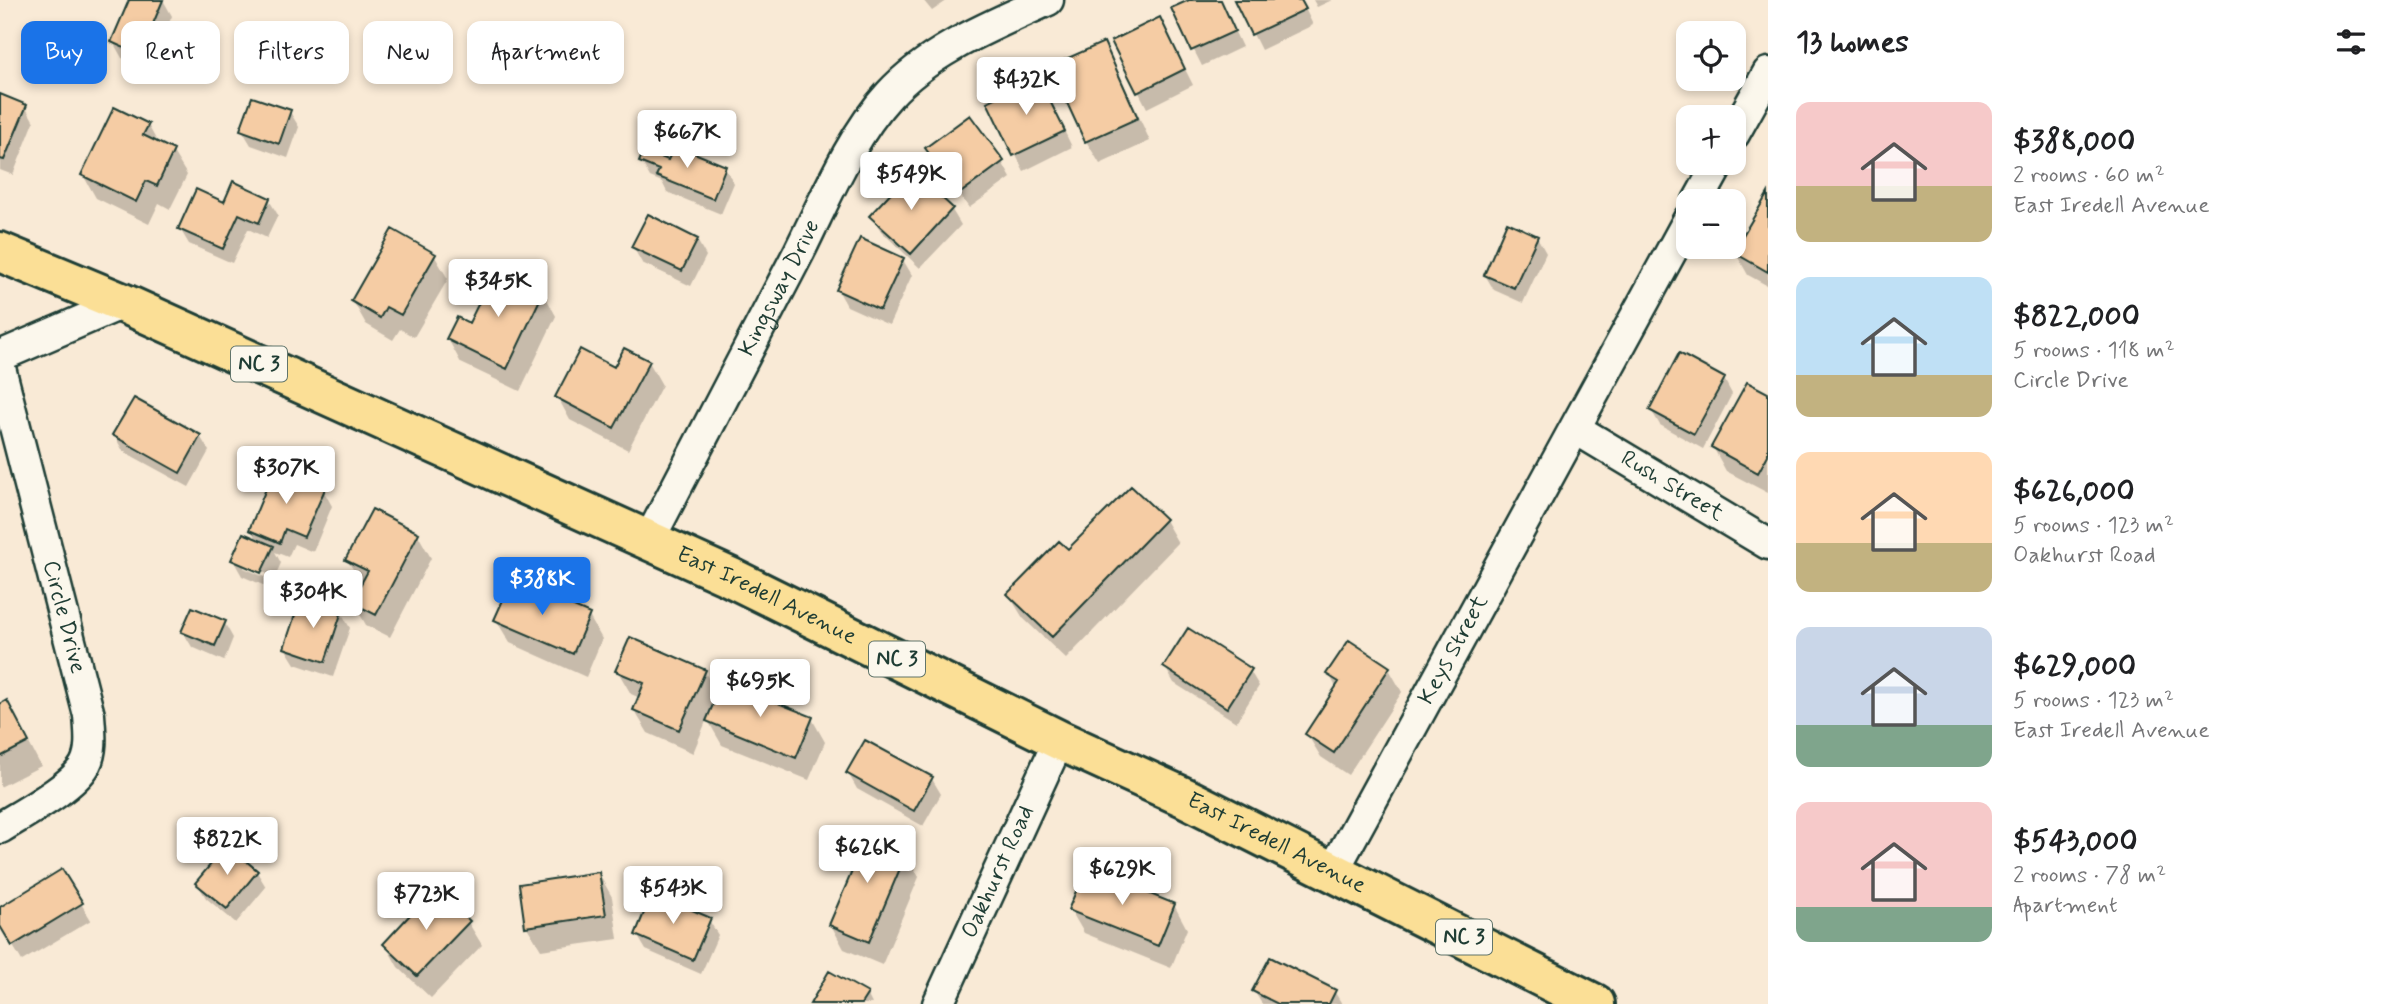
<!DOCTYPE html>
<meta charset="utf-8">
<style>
:root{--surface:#fff;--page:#f2f2f2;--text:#202124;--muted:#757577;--accent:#1a73e8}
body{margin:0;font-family:Mynerve,sans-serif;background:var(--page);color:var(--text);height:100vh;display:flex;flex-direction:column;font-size:26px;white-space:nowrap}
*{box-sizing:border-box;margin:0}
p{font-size:23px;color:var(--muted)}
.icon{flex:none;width:38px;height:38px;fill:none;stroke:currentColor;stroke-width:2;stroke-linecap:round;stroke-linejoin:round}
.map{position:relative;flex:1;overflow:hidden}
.panel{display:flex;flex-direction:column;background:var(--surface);width:630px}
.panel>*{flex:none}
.guide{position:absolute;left:21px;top:21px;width:665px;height:63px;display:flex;gap:14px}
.fabs{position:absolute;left:1676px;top:21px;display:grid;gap:14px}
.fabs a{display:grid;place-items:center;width:70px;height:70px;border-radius:14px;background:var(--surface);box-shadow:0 4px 10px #0003;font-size:35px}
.price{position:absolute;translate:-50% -60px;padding:0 16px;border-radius:7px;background:#fff;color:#222;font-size:23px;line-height:46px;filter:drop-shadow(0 2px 4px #0008)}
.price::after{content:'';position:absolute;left:50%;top:42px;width:21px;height:16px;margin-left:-10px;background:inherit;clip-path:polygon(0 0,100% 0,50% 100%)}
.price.selected{background:var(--accent);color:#fff}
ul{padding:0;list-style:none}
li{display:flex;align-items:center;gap:21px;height:175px;padding:0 28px}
li span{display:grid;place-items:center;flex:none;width:196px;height:140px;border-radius:14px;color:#555}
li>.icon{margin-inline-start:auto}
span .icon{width:84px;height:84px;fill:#fffc;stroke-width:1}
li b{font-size:30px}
h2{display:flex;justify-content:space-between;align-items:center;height:84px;padding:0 28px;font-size:30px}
.pill{padding:0 24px;border-radius:14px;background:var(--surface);box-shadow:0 4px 10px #0003;font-size:24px;line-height:63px}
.pill.selected{background:var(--accent);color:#fff}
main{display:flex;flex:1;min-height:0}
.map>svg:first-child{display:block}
</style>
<main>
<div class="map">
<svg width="1768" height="1004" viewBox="0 0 1768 1004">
<rect width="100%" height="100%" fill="#f9ead6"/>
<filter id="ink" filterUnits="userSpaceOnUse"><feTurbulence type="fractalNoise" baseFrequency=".0143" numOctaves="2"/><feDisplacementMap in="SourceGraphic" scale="14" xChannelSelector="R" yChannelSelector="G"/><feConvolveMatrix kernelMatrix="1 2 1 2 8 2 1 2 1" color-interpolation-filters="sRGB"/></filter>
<g filter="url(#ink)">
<path fill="#0003" fill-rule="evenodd" d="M131 0H163L172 16 149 69 122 58 113 42Z
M923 0H948L932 11Z
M1193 0H1220L1242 47 1202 66 1173 9Z
M1236 0H1301L1313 25 1261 50Z
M1313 0H1332L1317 7Z
M1168 35 1193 85 1147 108 1113 42Z
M1103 44 1116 67 1150 141 1100 164 1086 141Z
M1047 95 1072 147 1024 171 989 103Z
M0 96 25 106 34 122 13 175 0 170Z
M290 112 299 127 288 158 251 145 242 130Z
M148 125 159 145 173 152 187 175 170 209 159 203 149 224 96 198 83 175Z
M928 148 1002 162 1011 178 969 208Z
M641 161 669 162 725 168 734 183 721 214 667 192 662 182 650 177Z
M1768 197V286L1748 275 1735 252Z
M269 200 278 215 267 238 248 229 232 263 189 244 180 229 225 204Z
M952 210 961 225 920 268 881 231 872 216Z
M1537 237 1546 253 1523 303 1494 290 1485 275Z
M697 240 706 256 691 286 642 263 633 247Z
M434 255 448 279 414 337 400 329 393 340 366 324 353 301Z
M903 260 912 275 889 325 847 306 838 290Z
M543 292 556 316 520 391 461 363 448 339Z
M649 362 662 385 628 450 570 420 557 396 614 370Z
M1724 379 1732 394 1703 449 1660 425 1651 410Z
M1768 395V493L1726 471 1713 447Z
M114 435 200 436 209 451 189 487 123 451Z
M323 490 332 506 313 552 294 544 288 557 275 552 281 563 270 588 242 576 233 560 257 540 251 530ZM244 564 270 575 269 579 244 568Z
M1165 520 1178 543 1066 659 1023 618 1009 595 1068 552Z
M418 535 431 558 390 637 366 625 353 602 363 584 347 560Z
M341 612 350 628 333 677 295 664 285 648Z
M589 616 602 639 586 677 510 643 496 620Z
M224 622 233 638 224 661 192 647 183 632Z
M1165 667 1250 671 1259 686 1236 722 1174 683Z
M1389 669 1402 692 1348 775 1321 757 1307 734 1337 689 1329 674Z
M617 670 704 671 719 696 812 719 825 742 809 780 722 745 707 719 693 753 648 733 634 710 640 698 631 694Z
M0 706 20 726 41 766 0 787Z
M848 773 932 779 941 794 923 826 857 789Z
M906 854 919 877 882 965 844 949 831 925 851 877 844 864Z
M62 872 91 920 22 961 0 924V909Z
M257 872 266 887 236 923 206 898 197 883Z
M599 874 612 897 618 939 541 950 527 927 521 885Z
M1174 905 1187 929 1171 968 1084 933 1070 909Z
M709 920 718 935 701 974 646 950 637 935Z
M468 922 482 945 431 998 398 967 385 944Z
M1254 991H1334L1342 1004H1262Z
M867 994 872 1004H812Z"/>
<path fill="#f5cca4" stroke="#1f3d34" stroke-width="2" d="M129 0H163L140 55 111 42Z
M1189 0H1221L1235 31 1191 51 1171 8Z
M1234 0H1301L1306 9 1251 35Z
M1160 17 1185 69 1137 93 1111 41Z
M1104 42 1138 118 1085 142 1050 66Z
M1038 77 1065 131 1013 156 987 102Z
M0 94 27 105 4 160 0 159Z
M252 97 291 110 279 144 240 130Z
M114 107 149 124 143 135 174 150 157 186 146 181 136 202 81 175Z
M970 115 1004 161 959 194 925 148Z
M675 145 726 166 713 199 656 176 659 170 639 162 644 150 668 160Z
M912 170 953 208 911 254 869 216Z
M233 181 270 198 259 223 239 214 223 249 178 229 196 189 224 202Z
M1768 193V272L1733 252Z
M648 214 698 239 682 271 631 247Z
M1507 222 1538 236 1514 288 1484 275Z
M392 229 436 254 401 315 386 307 380 318 351 301Z
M860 238 904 258 880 310 836 290Z
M496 268 544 291 507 369 446 339 457 317 469 323Z
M624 348 650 361 614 428 555 397 580 349 614 367Z
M1679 353 1725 378 1694 434 1649 410Z
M1747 382 1768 393V455L1758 473 1711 447Z
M134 398 201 435 180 473 112 435Z
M275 467 325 489 304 537 285 529 280 543 249 530Z
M1131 486 1166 519 1052 637 1007 594 1059 541 1068 549Z
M372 509 419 533 376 615 351 602 368 571 345 560Z
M243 533 274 546 261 573 231 560Z
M512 580 590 614 573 654 494 620Z
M301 597 342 611 325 662 284 648Z
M192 607 226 621 215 646 181 632Z
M1188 628 1252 669 1227 708 1163 667Z
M630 637 706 670 679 730 633 710 644 683 615 671Z
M1349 640 1390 667 1334 753 1305 734 1339 682 1326 674Z
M723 681 813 717 796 758 706 721Z
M7 700 29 742 0 757V704Z
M865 740 933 777 914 811 846 773Z
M856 831 907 852 869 942 829 925 853 869 842 864Z
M227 845 258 871 227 909 195 883Z
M1086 868 1175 904 1158 946 1068 910Z
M62 869 83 903 12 946 0 926V907Z
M599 872 606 915 525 927 519 884Z
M435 888 470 921 417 976 383 944Z
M652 893 711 918 693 960 635 935Z
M1270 957 1336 990 1329 1004H1278L1252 991Z
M829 971 868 993 861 1004H810Z"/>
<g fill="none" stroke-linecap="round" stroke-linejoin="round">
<defs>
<g id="street">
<path d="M1734 134 1768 73"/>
<path d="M1698 201 1719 163"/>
<path d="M0 356 123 303"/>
<path id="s1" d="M0 368 89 715C90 731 93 750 85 765 73 787 22 814 0 828"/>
<path id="s2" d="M1576 429 1768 544"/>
<path id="s3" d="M649 540C699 444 749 348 799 252 824 202 851 136 889 95 930 50 993 25 1048 0"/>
<path id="s4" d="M1332 873 1689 219"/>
<path id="s5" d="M938 1004 1059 740"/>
</g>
<g id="primary">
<path id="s6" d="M0 252 123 303 732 578 1059 740 1186 798 1595 1004"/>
</g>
</defs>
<use href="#street" stroke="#1f3d34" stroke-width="35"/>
<use href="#primary" stroke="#1f3d34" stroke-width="44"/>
<use href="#street" stroke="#fbf7ec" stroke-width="30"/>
<use href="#primary" stroke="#fbdf96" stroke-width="38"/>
</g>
</g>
<g text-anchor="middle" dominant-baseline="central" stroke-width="7" stroke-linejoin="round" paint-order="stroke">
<g fill="#fbf7ec" stroke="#61756b" stroke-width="2">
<rect x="231" y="346.5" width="56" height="35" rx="5"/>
<rect x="869" y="641.5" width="56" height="35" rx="5"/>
<rect x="1436" y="919.5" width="56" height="35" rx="5"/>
</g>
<g font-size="21" font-weight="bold" fill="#1f3d34">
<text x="259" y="364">NC 3</text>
<text x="897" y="659">NC 3</text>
<text x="1464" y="937">NC 3</text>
</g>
<g font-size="23" fill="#1f3d34" stroke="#fbf7ec">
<text stroke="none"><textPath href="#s3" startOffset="284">Kingsway Drive</textPath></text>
<text stroke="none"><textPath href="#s2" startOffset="112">Rush Street</textPath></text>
<text stroke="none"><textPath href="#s6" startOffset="840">East Iredell Avenue</textPath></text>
<text stroke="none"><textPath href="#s1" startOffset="257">Circle Drive</textPath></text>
<text stroke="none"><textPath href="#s4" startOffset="254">Keys Street</textPath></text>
<text stroke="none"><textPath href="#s6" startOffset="1407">East Iredell Avenue</textPath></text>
<text stroke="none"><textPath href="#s5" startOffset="145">Oakhurst Road</textPath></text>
</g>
</g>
</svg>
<div class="fabs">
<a><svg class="icon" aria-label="locate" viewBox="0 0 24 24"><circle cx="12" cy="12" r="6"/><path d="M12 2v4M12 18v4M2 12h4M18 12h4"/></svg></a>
<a>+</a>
<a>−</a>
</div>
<b class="price" style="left:1026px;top:117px">$432K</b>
<b class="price" style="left:687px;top:170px">$667K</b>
<b class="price" style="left:911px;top:212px">$549K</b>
<b class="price" style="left:498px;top:319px">$345K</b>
<b class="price" style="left:286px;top:506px">$307K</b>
<b class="price selected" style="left:542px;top:617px">$388K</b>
<b class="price" style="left:313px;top:630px">$304K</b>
<b class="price" style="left:760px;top:719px">$695K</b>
<b class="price" style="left:227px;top:877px">$822K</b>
<b class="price" style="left:867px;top:885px">$626K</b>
<b class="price" style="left:1122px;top:907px">$629K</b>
<b class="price" style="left:673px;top:926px">$543K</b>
<b class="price" style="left:426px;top:932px">$723K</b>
<div class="guide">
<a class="pill selected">Buy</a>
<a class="pill">Rent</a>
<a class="pill">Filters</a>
<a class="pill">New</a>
<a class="pill">Apartment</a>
</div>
</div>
<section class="panel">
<h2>13 homes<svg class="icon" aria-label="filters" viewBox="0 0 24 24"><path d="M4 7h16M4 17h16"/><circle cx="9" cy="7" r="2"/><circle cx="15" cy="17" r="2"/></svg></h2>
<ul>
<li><span style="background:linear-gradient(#f6c9c9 60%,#c2b280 0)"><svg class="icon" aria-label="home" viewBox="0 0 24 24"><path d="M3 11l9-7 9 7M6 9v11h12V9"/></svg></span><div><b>$388,000</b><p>2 rooms · 60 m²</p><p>East Iredell Avenue</p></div></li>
<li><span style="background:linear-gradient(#bfe0f5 70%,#c2b280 0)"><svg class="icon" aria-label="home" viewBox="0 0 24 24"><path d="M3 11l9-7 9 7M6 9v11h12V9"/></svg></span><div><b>$822,000</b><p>5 rooms · 118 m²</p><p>Circle Drive</p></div></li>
<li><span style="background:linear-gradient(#ffd9b3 65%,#c2b280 0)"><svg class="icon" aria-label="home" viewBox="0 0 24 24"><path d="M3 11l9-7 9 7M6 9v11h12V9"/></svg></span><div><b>$626,000</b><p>5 rooms · 123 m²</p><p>Oakhurst Road</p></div></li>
<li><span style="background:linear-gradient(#c9d6e8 70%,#7fa58c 0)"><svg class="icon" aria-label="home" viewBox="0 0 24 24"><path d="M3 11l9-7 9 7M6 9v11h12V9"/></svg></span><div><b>$629,000</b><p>5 rooms · 123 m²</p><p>East Iredell Avenue</p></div></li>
<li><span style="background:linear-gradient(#f6c9c9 75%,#7fa58c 0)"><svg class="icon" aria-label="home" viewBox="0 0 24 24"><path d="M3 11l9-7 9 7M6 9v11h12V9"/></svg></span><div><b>$543,000</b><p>2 rooms · 78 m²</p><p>Apartment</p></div></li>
</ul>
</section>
</main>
